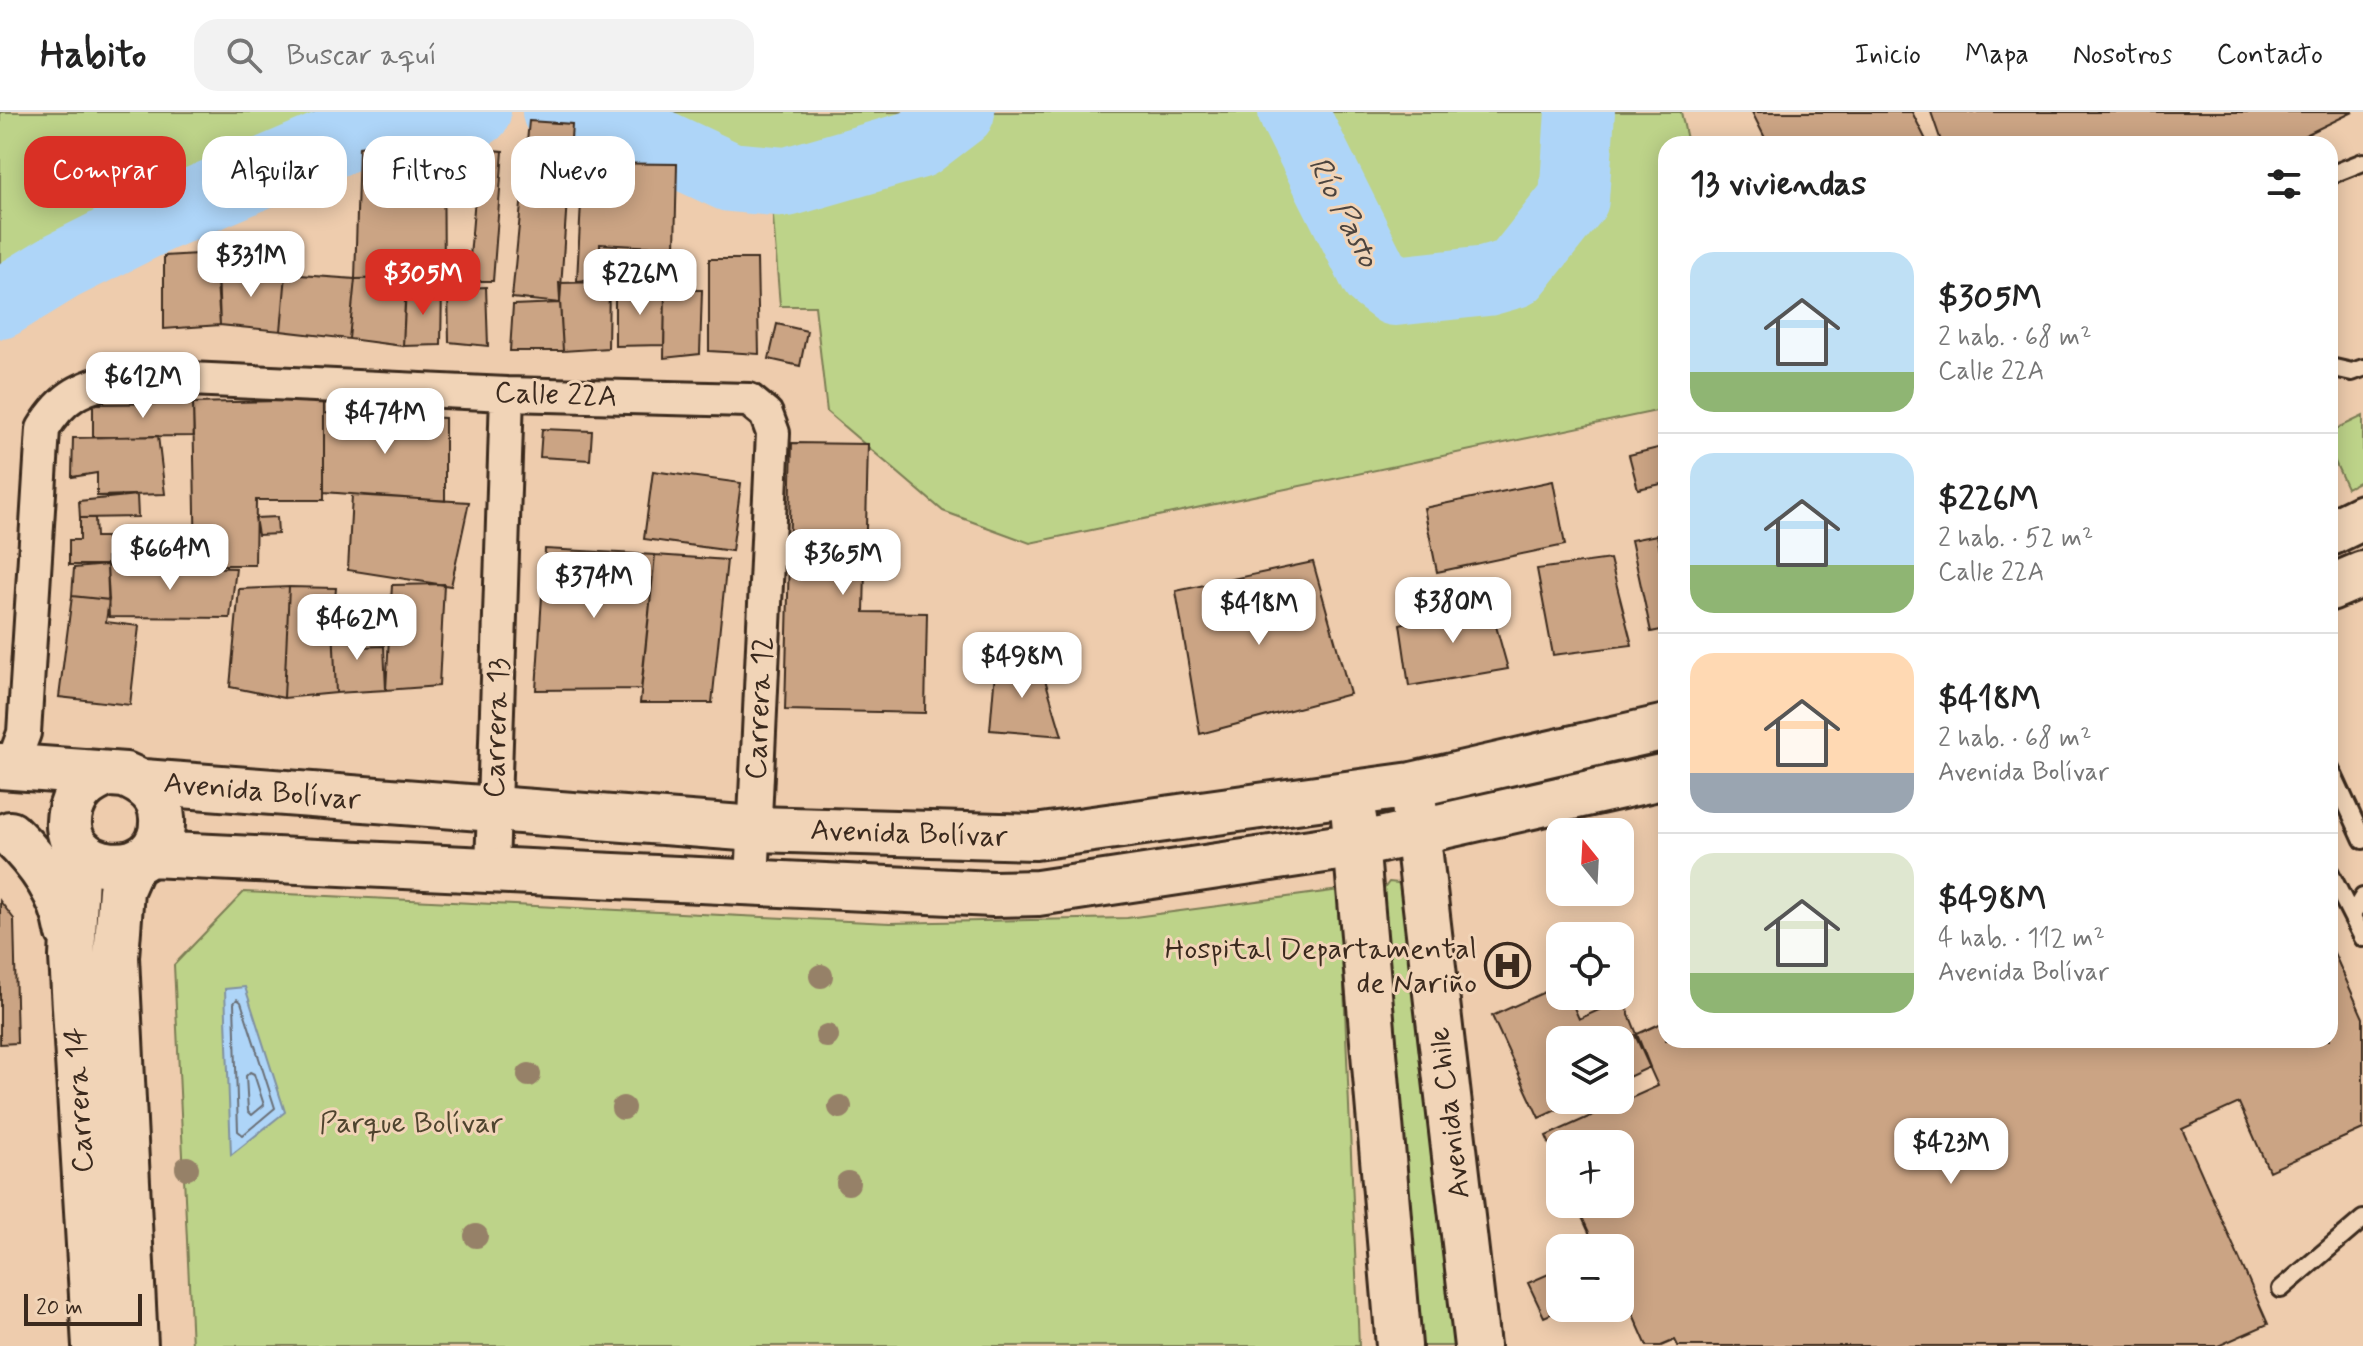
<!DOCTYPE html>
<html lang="es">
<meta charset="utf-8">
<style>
:root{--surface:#fff;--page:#f2f2f2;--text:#222;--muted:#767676;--line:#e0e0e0;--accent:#d93025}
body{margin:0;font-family:Mynerve,sans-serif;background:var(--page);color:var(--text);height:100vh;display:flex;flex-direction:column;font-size:30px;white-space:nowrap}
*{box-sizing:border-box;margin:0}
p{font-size:26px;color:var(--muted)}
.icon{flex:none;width:44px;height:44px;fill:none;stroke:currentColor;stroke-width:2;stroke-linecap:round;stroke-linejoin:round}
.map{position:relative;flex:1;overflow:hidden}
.drawer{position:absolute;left:1658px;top:24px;width:680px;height:912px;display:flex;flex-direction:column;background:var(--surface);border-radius:24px;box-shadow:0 4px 20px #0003}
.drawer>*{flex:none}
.banner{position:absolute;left:24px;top:24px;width:760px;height:72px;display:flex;gap:16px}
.needle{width:52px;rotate:342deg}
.buttons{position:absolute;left:1546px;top:706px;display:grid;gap:16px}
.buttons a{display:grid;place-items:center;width:88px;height:88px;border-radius:16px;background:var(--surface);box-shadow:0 4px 20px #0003;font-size:40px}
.scale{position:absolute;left:24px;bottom:20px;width:118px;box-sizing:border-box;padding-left:8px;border:4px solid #3b2a1e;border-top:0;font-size:22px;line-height:28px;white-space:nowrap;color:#3b2a1e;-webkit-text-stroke:6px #f1d4b7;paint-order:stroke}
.price{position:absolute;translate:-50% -68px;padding:0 18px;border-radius:16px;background:#fff;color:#222;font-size:26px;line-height:52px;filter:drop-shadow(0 2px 4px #0008)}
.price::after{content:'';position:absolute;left:50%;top:48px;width:24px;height:18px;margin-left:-12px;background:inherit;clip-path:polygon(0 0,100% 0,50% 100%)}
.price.selected{background:var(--accent);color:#fff}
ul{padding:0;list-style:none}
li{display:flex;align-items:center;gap:24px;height:200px;padding:0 32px}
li+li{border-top:2px solid var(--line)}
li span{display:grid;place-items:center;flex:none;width:224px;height:160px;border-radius:24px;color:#555}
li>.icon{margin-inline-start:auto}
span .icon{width:96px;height:96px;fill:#fffc;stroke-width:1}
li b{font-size:34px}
h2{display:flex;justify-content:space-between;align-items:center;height:96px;padding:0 32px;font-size:34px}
.pill{padding:0 28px;border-radius:24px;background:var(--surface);box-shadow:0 4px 20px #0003;font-size:28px;line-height:72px}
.pill.selected{background:var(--accent);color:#fff}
header{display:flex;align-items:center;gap:48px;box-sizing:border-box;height:112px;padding:0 40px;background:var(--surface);border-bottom:2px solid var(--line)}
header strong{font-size:38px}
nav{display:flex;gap:44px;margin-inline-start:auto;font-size:28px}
.search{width:560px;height:72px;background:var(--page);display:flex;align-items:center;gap:20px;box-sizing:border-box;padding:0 28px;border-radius:24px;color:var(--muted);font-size:30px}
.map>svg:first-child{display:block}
</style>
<header>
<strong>Habito</strong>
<div class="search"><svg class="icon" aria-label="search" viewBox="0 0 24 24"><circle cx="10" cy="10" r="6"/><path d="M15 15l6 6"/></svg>Buscar aquí</div>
<nav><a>Inicio</a><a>Mapa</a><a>Nosotros</a><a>Contacto</a></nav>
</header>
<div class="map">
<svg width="2363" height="1234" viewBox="0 0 2363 1234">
<rect width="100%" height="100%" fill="#eeccad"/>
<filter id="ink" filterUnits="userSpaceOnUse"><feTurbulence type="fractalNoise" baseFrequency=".0125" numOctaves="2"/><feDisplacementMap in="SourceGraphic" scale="16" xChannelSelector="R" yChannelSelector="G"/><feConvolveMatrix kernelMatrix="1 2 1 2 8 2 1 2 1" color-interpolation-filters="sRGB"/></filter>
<g filter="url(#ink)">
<path fill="#bdd389" stroke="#7c7e54" stroke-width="2" d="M0 0H375L131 101 0 177Z
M628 0H945L912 26 787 61 736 56Z
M979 0H1283L1357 155 1394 188 1523 167 1571 109 1594 48 1595 0H1681L1688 32H1666V297L1030 431 943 399 827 300 815 194H780L772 93C843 68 918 45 979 0Z
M1299 0H1563L1552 91 1501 152 1387 171Z
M2363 304V368L2347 376 2330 339V320Z
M1389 770 1398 771 1403 780 1462 1234H1416L1383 778Z
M1340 778 1359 1234H192L174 853 244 780 890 811 1127 806Z"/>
<path fill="#aed5f8" stroke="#8091a1" stroke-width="2" d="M245 875 285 1000 231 1043 225 877Z"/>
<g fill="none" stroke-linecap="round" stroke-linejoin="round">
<path stroke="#696e75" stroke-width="2" d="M237 887 241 890 275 996 243 1023 238 1019 234 891Z
M250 960 254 962 264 993 252 1003 248 999 246 964Z"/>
<path stroke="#aed5f8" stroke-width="70" d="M557 0 617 12 730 65 787 70 918 32 960 0
M1293 0 1375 164 1395 179 1487 169 1515 161 1574 87 1580 0
M0 192 62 154 160 105 360 19 476 0"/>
</g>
<path fill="#cba484" stroke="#3b2a1e" stroke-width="2" d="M1752 0H1912L1928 32H1768Z
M1931 0H2353L2287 32H1942Z
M529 9 572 12 560 191 512 186Z
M443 25 444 165 355 167 359 35Z
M479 37 503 39 493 169H468Z
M583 51 677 52 675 136 600 132V167L577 169Z
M215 141 220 213 164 217V144Z
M709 147H757L759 242 709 239Z
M218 157 286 162 281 219 220 213Z
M286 162 355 167 349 227 281 219Z
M406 166 403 234 349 227 355 167Z
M609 170 608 236 563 239 559 171Z
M406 175 442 176 441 233 403 234Z
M486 175 488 234 449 230 448 177Z
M615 176 665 178 664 233 615 234Z
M665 178H702L700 242 664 246Z
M560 191 563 239H510L513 193Z
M777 212 807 219 800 254 769 247Z
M324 288V388H256L255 453H196L193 291Z
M193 291 194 324 93 325V292Z
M324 301 445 306V389L324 380Z
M542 317 592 319 590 348 540 345Z
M158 324 165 382 97 384V361L72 365 73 326Z
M792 331 868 332 864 500 927 501 925 601 785 598Z
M1666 334V371L1638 377 1629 343Z
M653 359 741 371 732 439 644 427Z
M1553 369 1565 433 1437 460 1424 396Z
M137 383 138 405 80 406 79 389Z
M352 383 469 390 451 474 348 458Z
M277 405 278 422 258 423 255 406Z
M80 406H95L96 425H107V453H69V428H80Z
M1657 423 1661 444 1666 443V517L1651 520 1631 428Z
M545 437 655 443 641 577 536 578Z
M655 443 727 448 712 591H640Z
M1610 447 1632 533 1553 543 1537 457Z
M1313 450 1350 582 1200 622 1176 479Z
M107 453 236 456 230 506 109 505Z
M107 453 109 488 72 484 74 456Z
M444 472 439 574 386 578 392 473Z
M289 475 284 586 230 575 239 477Z
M289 475 336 476 333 513 336 581 284 586Z
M72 484 109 488 106 510 139 514 130 593 59 585Z
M1489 489 1508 557 1409 574 1400 512Z
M358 511 359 535 384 534 386 578 336 581 333 513Z
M996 548 1040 551 1062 624 990 618Z
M0 789 14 807 17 931 0 932Z
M2330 832 2363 906V1017L2269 1059 2239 991 2182 1017 2268 1212 2218 1234H1678L1675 1228 1661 1234H1647L1620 1173V1136H1596L1576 1092H1620V1032H1560V1056L1546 1024 1658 974 1635 923 1666 909V928H2330Z
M1560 873V884H1569L1579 907 1623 887 1650 955 1620 969V928H1560V988H1578L1539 1006 1492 904Z
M1560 1157V1196H1565L1544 1205 1528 1171Z"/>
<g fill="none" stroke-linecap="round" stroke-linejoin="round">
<defs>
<path id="lane" d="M2330 63 2363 50
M2330 255 2352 260 2363 256
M2330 656 2363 728
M2330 761 2363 826
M2352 803 2363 785
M2281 1177 2363 1107"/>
<path id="street" d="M11 656 24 621 43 317C66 279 85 276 125 264L507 282 749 288 766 302 773 321 752 770
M492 757 507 282"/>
<path id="secondary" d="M2330 421 2363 405
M2330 476 2363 462
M0 654 125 663C145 671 161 683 162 706 166 776 52 763 71 697 76 679 88 670 105 663
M143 670 755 717 1035 725 1412 673 1666 615
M1414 692 1477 1234
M1354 706 1399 1234
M10 722C36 747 62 781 68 818
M150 742 993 782 1038 781 1358 733 1666 664
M84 743 76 763 72 845 95 1234
M132 753 121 778 116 845 135 1234"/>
</defs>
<use href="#lane" stroke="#3b2a1e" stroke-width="22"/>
<use href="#street" stroke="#3b2a1e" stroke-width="38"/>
<use href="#secondary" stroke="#3b2a1e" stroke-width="50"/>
<use href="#lane" stroke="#f1d4b7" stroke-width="16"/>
<use href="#street" stroke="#f1d4b7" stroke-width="32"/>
<use href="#secondary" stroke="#f1d4b7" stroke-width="44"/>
</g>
<g fill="#968167">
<circle cx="821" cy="864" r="12"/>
<circle cx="827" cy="924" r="12"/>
<circle cx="529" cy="963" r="12"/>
<circle cx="840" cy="995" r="12"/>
<circle cx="623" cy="996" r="12"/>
<circle cx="187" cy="1056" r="12"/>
<circle cx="848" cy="1071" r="12"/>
<circle cx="476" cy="1124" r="12"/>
</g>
</g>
<defs>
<symbol id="hospital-ring" viewBox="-11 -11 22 22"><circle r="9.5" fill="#f1d4b7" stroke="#3b2a1e" stroke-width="1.5"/><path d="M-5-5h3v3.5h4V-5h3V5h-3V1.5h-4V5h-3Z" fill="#3b2a1e"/></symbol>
</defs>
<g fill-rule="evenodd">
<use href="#hospital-ring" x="1482" y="828" width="51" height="51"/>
</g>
<g text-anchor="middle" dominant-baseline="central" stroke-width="6" stroke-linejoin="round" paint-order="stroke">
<g font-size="30" fill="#3b2a1e" stroke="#f1d4b7">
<text transform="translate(556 283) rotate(2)">Calle 22A</text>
<text transform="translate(760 596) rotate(-87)">Carrera 12</text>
<text transform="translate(497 616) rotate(-88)">Carrera 13</text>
<text transform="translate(262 680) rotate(5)">Avenida Bolívar</text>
<text transform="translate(909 722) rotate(2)">Avenida Bolívar</text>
<text transform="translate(80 988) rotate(-93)">Carrera 14</text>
<text transform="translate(1450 1001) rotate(-97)">Avenida Chile</text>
</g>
<g font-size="30" fill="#3b2a1e" stroke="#f1d4b7" text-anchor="end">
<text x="1477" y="837">Hospital Departamental<tspan x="1477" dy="34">de Nariño</tspan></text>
</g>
<g font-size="30" fill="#4e432e" stroke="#f1d4b7">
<text x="411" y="1011">Parque Bolívar</text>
</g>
<g font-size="32" font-style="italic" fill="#4c443f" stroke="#f1d4b7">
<text transform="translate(1343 100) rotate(63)">Río Pasto</text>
</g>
</g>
</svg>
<div class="buttons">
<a><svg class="needle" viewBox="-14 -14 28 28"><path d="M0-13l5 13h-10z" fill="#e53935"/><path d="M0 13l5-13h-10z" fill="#767676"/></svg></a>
<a><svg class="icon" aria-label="locate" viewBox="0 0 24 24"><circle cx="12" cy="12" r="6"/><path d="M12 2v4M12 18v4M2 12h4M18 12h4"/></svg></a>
<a><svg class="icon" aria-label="layers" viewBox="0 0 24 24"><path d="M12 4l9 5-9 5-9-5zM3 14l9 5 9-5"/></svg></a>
<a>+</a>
<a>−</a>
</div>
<div class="scale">20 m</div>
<b class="price" style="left:251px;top:187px">$331M</b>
<b class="price selected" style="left:423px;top:205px">$305M</b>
<b class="price" style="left:640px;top:205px">$226M</b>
<b class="price" style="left:143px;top:308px">$612M</b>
<b class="price" style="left:385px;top:344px">$474M</b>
<b class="price" style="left:170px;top:480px">$664M</b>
<b class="price" style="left:843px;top:485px">$365M</b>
<b class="price" style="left:594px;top:508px">$374M</b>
<b class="price" style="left:1453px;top:533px">$380M</b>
<b class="price" style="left:1259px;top:535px">$418M</b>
<b class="price" style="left:357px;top:550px">$462M</b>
<b class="price" style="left:1022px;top:588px">$498M</b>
<b class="price" style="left:1951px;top:1074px">$423M</b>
<div class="banner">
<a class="pill selected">Comprar</a>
<a class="pill">Alquilar</a>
<a class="pill">Filtros</a>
<a class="pill">Nuevo</a>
</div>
<section class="drawer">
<h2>13 viviendas<svg class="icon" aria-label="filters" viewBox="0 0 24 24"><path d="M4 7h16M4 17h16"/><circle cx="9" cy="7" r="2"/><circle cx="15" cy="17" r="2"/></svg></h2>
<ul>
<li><span style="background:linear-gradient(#bfe0f5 75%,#8fb573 0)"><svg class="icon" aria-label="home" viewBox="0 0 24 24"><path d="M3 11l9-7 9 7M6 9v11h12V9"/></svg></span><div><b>$305M</b><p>2 hab. · 68 m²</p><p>Calle 22A</p></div></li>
<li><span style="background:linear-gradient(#bfe0f5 70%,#8fb573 0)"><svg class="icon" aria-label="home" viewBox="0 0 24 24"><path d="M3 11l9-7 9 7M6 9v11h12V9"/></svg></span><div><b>$226M</b><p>2 hab. · 52 m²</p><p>Calle 22A</p></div></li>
<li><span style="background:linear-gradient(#ffd9b3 75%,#9aa5b1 0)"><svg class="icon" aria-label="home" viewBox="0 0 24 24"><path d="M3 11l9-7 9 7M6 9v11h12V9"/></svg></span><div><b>$418M</b><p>2 hab. · 68 m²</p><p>Avenida Bolívar</p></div></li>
<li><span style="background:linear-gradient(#dfe7d0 75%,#8fb573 0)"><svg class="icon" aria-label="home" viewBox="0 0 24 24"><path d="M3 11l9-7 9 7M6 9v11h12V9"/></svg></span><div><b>$498M</b><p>4 hab. · 112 m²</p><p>Avenida Bolívar</p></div></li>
</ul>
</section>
</div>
